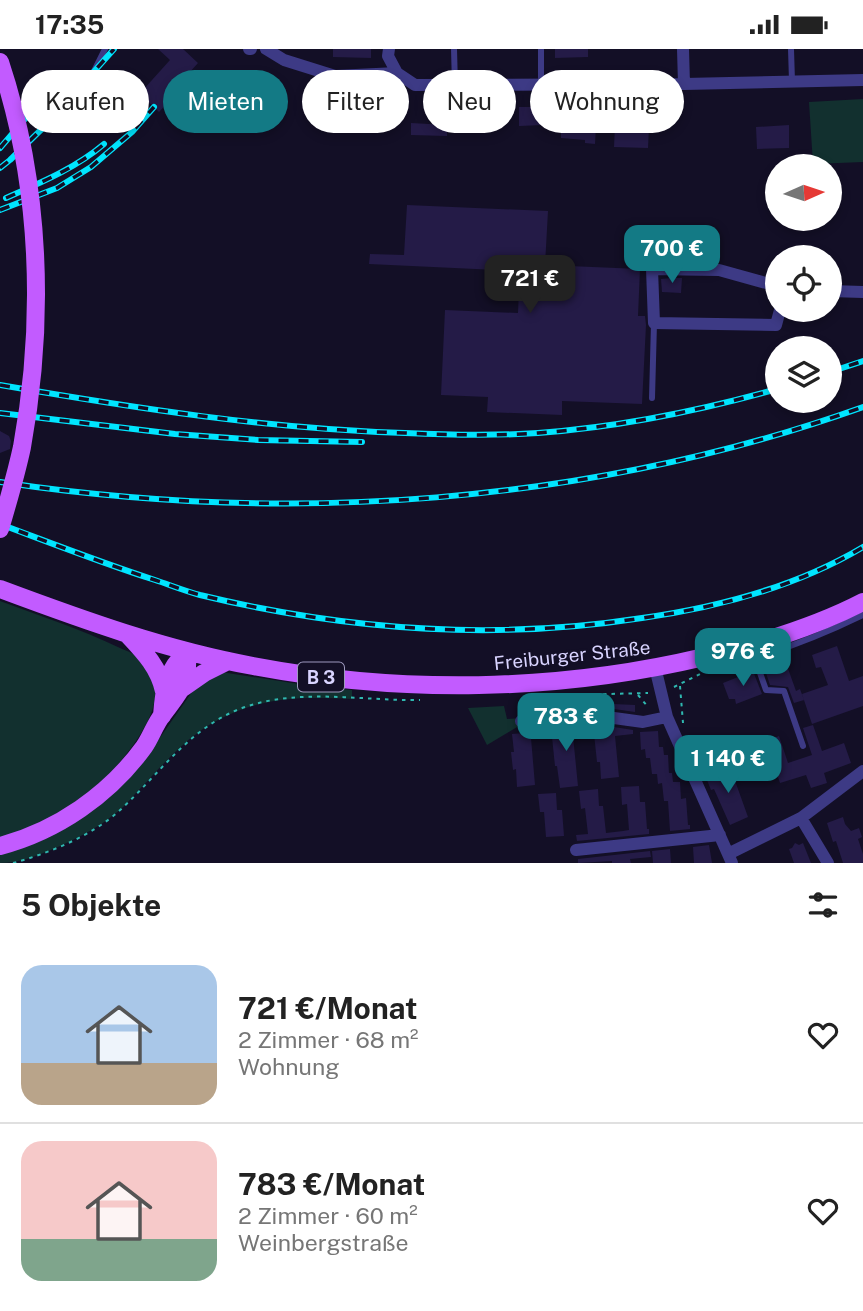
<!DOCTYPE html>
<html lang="de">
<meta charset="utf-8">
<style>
:root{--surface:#fff;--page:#f2f2f2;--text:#222;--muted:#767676;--line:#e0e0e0;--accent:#137a85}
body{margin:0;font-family:"Public Sans",sans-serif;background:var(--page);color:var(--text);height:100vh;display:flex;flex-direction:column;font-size:26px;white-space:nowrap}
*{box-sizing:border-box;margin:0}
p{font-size:23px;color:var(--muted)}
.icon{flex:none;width:38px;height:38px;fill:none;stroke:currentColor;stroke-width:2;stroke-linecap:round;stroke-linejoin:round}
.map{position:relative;height:814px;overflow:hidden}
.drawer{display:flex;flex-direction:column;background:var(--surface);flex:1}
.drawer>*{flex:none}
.guide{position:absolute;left:21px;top:21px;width:822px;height:63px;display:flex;gap:14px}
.needle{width:46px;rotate:87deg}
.fabs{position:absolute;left:765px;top:105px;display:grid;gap:14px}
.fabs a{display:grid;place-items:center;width:77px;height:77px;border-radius:50%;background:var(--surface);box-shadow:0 4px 10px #0003;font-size:35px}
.price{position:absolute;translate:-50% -60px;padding:0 16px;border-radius:14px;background:var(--accent);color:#fff;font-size:23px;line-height:46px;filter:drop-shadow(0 2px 4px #0008)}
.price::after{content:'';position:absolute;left:50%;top:42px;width:21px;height:16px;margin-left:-10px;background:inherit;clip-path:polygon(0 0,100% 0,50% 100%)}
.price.on{background:#222;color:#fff}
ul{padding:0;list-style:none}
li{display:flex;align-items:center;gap:21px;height:175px;padding:0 21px}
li+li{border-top:2px solid var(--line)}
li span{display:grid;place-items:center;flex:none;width:196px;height:140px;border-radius:21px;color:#555}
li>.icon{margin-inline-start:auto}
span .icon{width:84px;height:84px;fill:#fffc;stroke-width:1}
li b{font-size:30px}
h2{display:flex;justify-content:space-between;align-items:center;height:84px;padding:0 21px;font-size:30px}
.tag{padding:0 24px;border-radius:32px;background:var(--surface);box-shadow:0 4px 10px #0003;font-size:24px;line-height:63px}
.tag.on{background:var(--accent);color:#fff}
.status{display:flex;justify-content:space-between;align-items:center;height:49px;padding:0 35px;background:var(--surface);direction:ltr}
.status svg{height:19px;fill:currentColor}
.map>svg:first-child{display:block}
</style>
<div class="status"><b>17:35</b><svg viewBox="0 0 49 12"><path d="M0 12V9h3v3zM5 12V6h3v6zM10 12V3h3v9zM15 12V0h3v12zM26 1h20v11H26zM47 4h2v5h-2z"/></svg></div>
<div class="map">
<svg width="863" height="814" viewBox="0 0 863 814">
<rect width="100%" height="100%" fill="#130f26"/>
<path fill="#12302f" d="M863 50V113L813 115 809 53Z
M0 552C40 567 81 580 120 599 127 602 138 606 143 612 145 615 146 619 148 622 150 626 153 632 154 636 164 671 107 731 82 750 58 768 28 780 0 789Z
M221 623 305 636 352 641V650C303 648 263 647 218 671 185 688 160 719 135 745 129 752 123 759 116 764 97 780 74 791 51 801 34 808 18 814 0 814V804L10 802 152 700 194 640Z
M504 657 507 670 521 669 522 675 487 696 468 659Z"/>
<path fill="#241b47" d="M158 0H183L198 14 181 33 184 36 159 63 142 47 146 43 143 41 170 11Z
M333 0H371V9L333 8Z
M555 0H588V8L555 9Z
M519 58H542L543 76 519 77Z
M597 65 643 67 642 78H649L648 99 614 98 615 76 597 75Z
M411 74 447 76V87L411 86Z
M561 75 596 77 595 95 585 94V91L561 89Z
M789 76V99L757 100 756 78Z
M407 156 548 162 545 216 640 220 638 267H645L646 276 642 355 562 352V366L487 363 488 348 441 346 445 261 518 264 519 240 496 239 497 221 369 215 370 205 404 206Z
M671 229H682L681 244 662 243 661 230Z
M0 382 9 387 11 392 10 400 0 404Z
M837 597 849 632 863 627V657L812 675 802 645 828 636 821 618 816 619 812 606Z
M786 614 796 642 800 640 804 651 794 654 788 638 770 636 765 621Z
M753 622 762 645 736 655 735 650H729L723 634Z
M613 655 635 656V663L614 660 524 663V658Z
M813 676 822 702 844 694 851 714 824 724 827 734 811 739 806 726 780 734 776 722 770 724 766 714 772 712 768 699 771 698 769 691 779 687 788 714 812 706 803 679Z
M614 678 633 681V685L615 687 619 728 601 730 600 713H597L594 685 573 687 578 737 560 739 557 717H555L552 688 531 689 535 736 517 738 516 720 513 721 511 703H514L512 685 524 684V681Z
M658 682 659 698H663L664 706H668L669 724H672L673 733H680L681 750 686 749 688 776H690V780L670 782 668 752H664L662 734 658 735 657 725H652L650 709H646L645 700 641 701 640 683Z
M729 715 748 768 730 776 714 740 711 741 707 731Z
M639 737 640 753H645L647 780H649V785L577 792 576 786 588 785 585 759 581 760 579 742 598 740 599 757H603L606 784 623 782 629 781 627 755 622 756 621 738Z
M556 744 557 761H562L564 787 546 788 544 763H540L538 745Z
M843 768 845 775 851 782 859 779 862 788 858 790 863 805V814H843L836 792 833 793 827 774Z
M795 794 799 796 803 794 811 814H794L789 800 792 799Z
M709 796 712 814H694L693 798Z
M670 800 671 814H653L652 802Z
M650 802 651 808 630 810 631 814H612V812L578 814V810Z"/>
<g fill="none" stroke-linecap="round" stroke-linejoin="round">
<path stroke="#2fb8b0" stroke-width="2" stroke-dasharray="3.5 5" stroke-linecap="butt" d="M680 637 683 674
M674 638 700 625
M569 646 648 644
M638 646 648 658
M13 814C47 805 91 787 118 763 159 726 190 677 245 658 301 639 363 652 420 651"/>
<path stroke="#3d3a85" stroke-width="6" d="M105 0 93 24 107 37
M454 0 455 36
M791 0 792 32
M541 35V0
M652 349 654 274
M751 598 766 641 784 642 803 697
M712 621C765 608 814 590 863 566"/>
<path stroke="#3d3a85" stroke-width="12" d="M249 0H251
M266 0 284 11 335 27 397 24 415 36 684 35 863 31
M389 0 388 7 397 24
M683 0 684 35
M777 237 719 221 652 220 654 274 776 276 780 261
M830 242 863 243
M655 618 667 668 732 814
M521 672 614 669 643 673 667 668
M801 769 828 814
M576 801 720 786
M728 805 801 769 863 722"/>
<path stroke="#c25bff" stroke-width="18" d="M0 540C83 571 166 601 253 617 401 645 556 643 704 608 758 595 813 579 863 553
M129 587C145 604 159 619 164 642
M181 640 204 624 228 612
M162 667C164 640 166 621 187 603
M0 797C57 782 109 746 144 698 151 688 155 675 163 665 181 641 189 635 187 603"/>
<defs>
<path id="rail" d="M0 99 54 36
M0 119 10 111 50 72 114 0
M6 149C40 134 76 119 104 95
M0 161 57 139 91 118 132 83 154 58
M830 323 863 312
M0 336C134 359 269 380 405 384 449 386 494 387 538 384 618 378 699 362 777 340
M0 364 175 385 258 391 362 393
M0 433C288 476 588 456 863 358
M0 475C51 494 102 514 155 531 170 536 185 542 200 546 345 581 494 592 642 569 720 558 796 538 863 498"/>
</defs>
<use href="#rail" stroke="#00e5ff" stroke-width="6"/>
<use href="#rail" stroke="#130f26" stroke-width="3.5" stroke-dasharray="10" stroke-linecap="butt"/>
<path stroke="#c25bff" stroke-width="18" d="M0 13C41 136 45 272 22 398 16 426 8 453 0 480"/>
</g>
<g text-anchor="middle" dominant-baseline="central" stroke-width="5" stroke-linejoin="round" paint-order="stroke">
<rect fill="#130f26" stroke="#9e99be" stroke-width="2" x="298" y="613.5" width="46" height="29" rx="5"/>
<g font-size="18" font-weight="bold" fill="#d9d4ff">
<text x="321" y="628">B 3</text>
</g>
<g font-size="19" fill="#d9d4ff" stroke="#130f26">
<text transform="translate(572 606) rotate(-6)">Freiburger Straße</text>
</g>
</g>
</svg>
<div class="fabs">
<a><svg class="needle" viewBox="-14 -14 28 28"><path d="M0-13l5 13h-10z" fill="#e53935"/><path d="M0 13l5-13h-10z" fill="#767676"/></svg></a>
<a><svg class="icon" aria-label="locate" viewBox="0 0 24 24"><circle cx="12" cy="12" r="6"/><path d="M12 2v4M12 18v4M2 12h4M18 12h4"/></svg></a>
<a><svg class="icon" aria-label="layers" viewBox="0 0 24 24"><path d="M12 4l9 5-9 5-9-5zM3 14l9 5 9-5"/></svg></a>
</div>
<b class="price" style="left:672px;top:236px">700 €</b>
<b class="price on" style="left:530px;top:266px">721 €</b>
<b class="price" style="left:743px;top:639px">976 €</b>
<b class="price" style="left:566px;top:704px">783 €</b>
<b class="price" style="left:728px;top:746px">1 140 €</b>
<div class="guide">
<a class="tag">Kaufen</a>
<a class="tag on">Mieten</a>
<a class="tag">Filter</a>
<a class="tag">Neu</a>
<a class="tag">Wohnung</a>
</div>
</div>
<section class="drawer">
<h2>5 Objekte<svg class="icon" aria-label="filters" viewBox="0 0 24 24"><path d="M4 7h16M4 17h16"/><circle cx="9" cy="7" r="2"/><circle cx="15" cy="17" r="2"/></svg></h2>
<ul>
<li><span style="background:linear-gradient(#a9c7e8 70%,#b9a48a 0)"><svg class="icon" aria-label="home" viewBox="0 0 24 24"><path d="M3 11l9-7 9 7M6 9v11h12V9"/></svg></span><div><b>721 €/Monat</b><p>2 Zimmer · 68 m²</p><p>Wohnung</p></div><svg class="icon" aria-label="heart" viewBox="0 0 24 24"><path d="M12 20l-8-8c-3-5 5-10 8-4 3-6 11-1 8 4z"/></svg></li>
<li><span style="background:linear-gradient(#f6c9c9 70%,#7fa58c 0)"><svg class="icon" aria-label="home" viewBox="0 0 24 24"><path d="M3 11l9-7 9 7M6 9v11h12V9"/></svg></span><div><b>783 €/Monat</b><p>2 Zimmer · 60 m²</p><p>Weinbergstraße</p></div><svg class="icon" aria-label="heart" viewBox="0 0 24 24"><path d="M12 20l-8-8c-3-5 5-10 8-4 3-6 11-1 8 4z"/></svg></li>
</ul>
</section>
